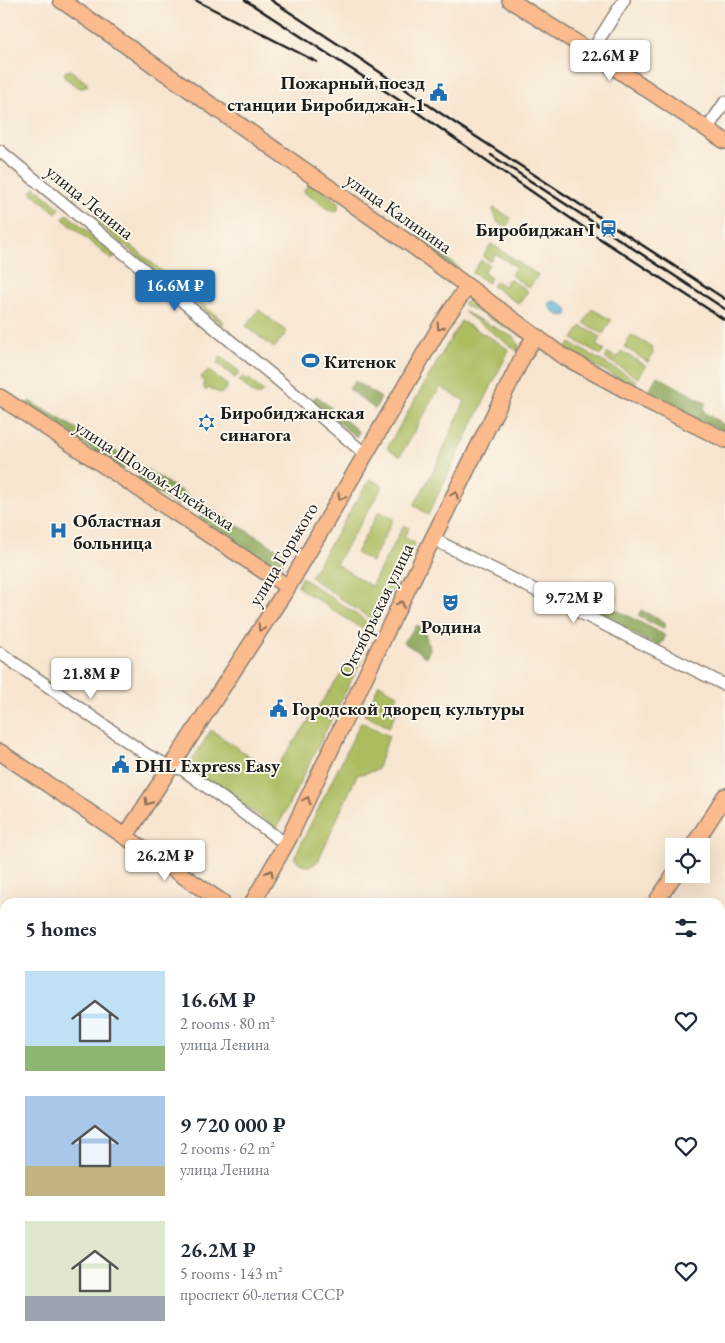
<!DOCTYPE html>
<meta charset="utf-8">
<style>
:root{--surface:#fff;--page:#f2f2f3;--text:#1f2937;--muted:#747a83;--accent:#1f6fb2}
body{margin:0;font-family:"EB Garamond",serif;background:var(--page);color:var(--text);height:100vh;display:flex;flex-direction:column;font-size:19px;white-space:nowrap}
*{box-sizing:border-box;margin:0}
p{font-size:16px;color:var(--muted)}
.icon{flex:none;width:28px;height:28px;fill:none;stroke:currentColor;stroke-width:2;stroke-linecap:round;stroke-linejoin:round}
.map{position:relative;flex:1;overflow:hidden}
.sheet{position:absolute;left:0px;top:898px;width:725px;height:446px;display:flex;flex-direction:column;background:var(--surface);border-radius:15px 15px 0 0;box-shadow:0 5px 20px #0002}
.sheet>*{flex:none}
.buttons{position:absolute;left:665px;top:838px;display:grid;gap:10px}
.buttons a{display:grid;place-items:center;width:45px;height:45px;border-radius:0px;background:var(--surface);box-shadow:0 5px 20px #0002;font-size:25px}
.price{position:absolute;translate:-50% -42px;padding:0 11px;border-radius:5px;background:#fff;color:#222;font-size:16px;line-height:32px;filter:drop-shadow(0 1px 2px #0008)}
.price::after{content:'';position:absolute;left:50%;top:30px;width:15px;height:11px;margin-left:-8px;background:inherit;clip-path:polygon(0 0,100% 0,50% 100%)}
.price.current{background:var(--accent);color:#fff}
ul{padding:0;list-style:none}
li{display:flex;align-items:center;gap:15px;height:125px;padding:0 25px}
li span{display:grid;place-items:center;flex:none;width:140px;height:100px;border-radius:0px;color:#555}
li>.icon{margin-inline-start:auto}
span .icon{width:60px;height:60px;fill:#fffc;stroke-width:1}
li b{font-size:21px}
h2{display:flex;justify-content:space-between;align-items:center;height:60px;padding:0 25px;font-size:21px}
.map>svg:first-child{display:block}
</style>
<div class="map">
<svg width="725" height="1343" viewBox="0 0 725 1343">
<rect width="100%" height="100%" fill="#fbf7ec"/>
<filter id="ink" filterUnits="userSpaceOnUse"><feTurbulence type="fractalNoise" baseFrequency=".02" numOctaves="2"/><feDisplacementMap in="SourceGraphic" scale="10" xChannelSelector="R" yChannelSelector="G"/><feConvolveMatrix kernelMatrix="1 2 1 2 8 2 1 2 1" color-interpolation-filters="sRGB"/></filter>
<filter id="wash" filterUnits="userSpaceOnUse"><feTurbulence type="fractalNoise" baseFrequency=".0096" numOctaves="4" result="noise"/><feDisplacementMap in="SourceGraphic" scale="20" xChannelSelector="R" yChannelSelector="G"/><feGaussianBlur stdDeviation="1.12" result="paint"/><feColorMatrix in="noise" values="0 0 0 0 0 0 0 0 0 0 0 0 0 0 0 0 0 1.4 0 .05"/><feComposite in="paint" operator="in"/></filter>
<g filter="url(#wash)">
<rect width="100%" height="100%" fill="#f7e5cf"/>
<path fill="#acbd61" stroke="#646c3e" d="M70 70 87 83V86L84 88H79L64 77 65 72Z
M47 175 78 201 75 206 43 179Z
M309 184H312L339 202V206L337 211 333 212 305 193 304 190Z
M35 187 60 208 56 213 31 192Z
M494 208 511 218 506 228 498 223 493 210Z
M67 214 116 255 112 260 63 219Z
M95 216 224 322 222 325 94 221Z
M491 244 538 275 529 288 511 275 516 267 496 254 490 261 483 257Z
M481 260 489 265 483 272 491 278 488 283 472 273Z
M509 279 528 291 519 304 492 286 496 281 504 286Z
M469 300 524 336 523 337 463 304Z
M592 309 611 320 603 334 584 323Z
M259 310 287 332 274 348 246 326Z
M463 311 515 338 519 346V352Z
M461 321 496 341 509 350 428 515 414 505 434 470 465 401 440 387 400 456 387 448Z
M581 326 601 337 596 345 604 350 601 355 573 339Z
M631 335 652 347 653 353 648 362 624 347Z
M570 343 637 381 635 383 629 384 566 349Z
M621 351 646 366 638 378 605 358 608 353 617 358Z
M221 357 240 372 235 378 217 363Z
M208 370 228 386 221 394 209 388 206 391 204 388V382L201 377Z
M243 376 247 380 248 378 263 391 260 395H255L239 381Z
M370 479 383 486 336 564 371 586 404 525 409 528 404 537 415 543 378 619 375 622 310 577Z
M379 511 393 519 372 562 356 553Z
M301 577 372 625 373 628 370 634 299 588 298 586Z
M353 657 361 661 277 828 187 768 211 730 273 772Z
M379 684 398 695 393 706 396 713 389 727 364 715Z
M361 722 389 736 377 770 357 775 318 861C307 870 304 866 294 858Z
M78 1339H515L518 1343H80Z"/>
<path fill="#89a457" stroke="#52603a" d="M416 235 460 269 457 271 416 241Z
M657 376 706 403 703 408 705 413 724 425 725 429 723 432 652 396C647 390 654 382 657 376Z
M355 381 381 398 375 409 349 389Z
M317 396 359 432 356 437 313 401 314 398Z
M29 401 129 459 123 470 26 406Z
M144 468 198 502 197 505 184 497 178 506 137 480Z
M206 506 287 555 277 574 198 520Z
M591 584 617 597 614 603 588 590Z
M597 600 663 634 665 636 663 642 658 646 591 612C591 606 592 603 597 600Z
M641 610 666 623 663 629 638 616Z
M417 625 424 630 430 649 426 657 403 642Z"/>
<path fill="#5eb1d9" stroke="#3d667a" d="M553 301C560 302 564 305 568 310L567 315C560 318 550 311 549 304Z
M0 1141 5 1147V1339H49L50 1343H0Z
M515 1339H569L571 1343H518Z"/>
</g>
<g filter="url(#ink)">
<g fill="none" stroke-linecap="round" stroke-linejoin="round">
<defs>
<path id="minor" d="M591 52 624 0
M707 129 725 102
M0 151 278 380 365 454
M433 539 725 685
M0 653 147 755 171 767 182 769 286 844
M720 936H725"/>
<path id="major" d="M61 0 410 244 561 355 633 394 725 440
M510 0 591 52 725 141
M0 397 288 587
M0 752 222 902
M125 837 288 587 441 325 467 287
M693 846 725 796
M253 902 289 838 386 633 523 356 535 336
M656 902 675 874
M720 983 725 991
M662 1339 664 1343
M675 1339 677 1343
M703 1339 705 1343"/>
</defs>
<use href="#minor" stroke="#8a8076" stroke-width="14"/>
<use href="#major" stroke="#8a8076" stroke-width="18"/>
<use href="#minor" stroke="#fff" stroke-width="11"/>
<use href="#major" stroke="#fbbb8d" stroke-width="15"/>
<path stroke="#1c1c1c" stroke-width="2.5" d="M195 0 317 62
M245 0 402 102 602 240 725 320
M271 0 356 56 458 125 725 299
M491 155 725 309"/>
</g>
<defs><path id="oneway-chevron" d="M-2-3.5L2.5 0L-2 3.5" fill="none" stroke-width="1.6" stroke-linecap="round" stroke-linejoin="round" transform="scale(1.25)"/></defs>
<g stroke="#8c6c54">
<use href="#oneway-chevron" transform="translate(440 327) rotate(122)"/>
<use href="#oneway-chevron" transform="translate(455 495) rotate(-63)"/>
<use href="#oneway-chevron" transform="translate(341 497) rotate(120)"/>
<use href="#oneway-chevron" transform="translate(401 604) rotate(-64)"/>
<use href="#oneway-chevron" transform="translate(261 628) rotate(123)"/>
<use href="#oneway-chevron" transform="translate(307 800) rotate(-65)"/>
<use href="#oneway-chevron" transform="translate(148 802) rotate(123)"/>
<use href="#oneway-chevron" transform="translate(270 873) rotate(-61)"/>
</g>
</g>
<defs>
<symbol id="civic-bare" viewBox="-9 -9 18 18"><path d="M-.6-6.5H3V-4.5H.6V-3L4-1V1h2V6H-6V1h2V-1L-.6-3ZM-1.2 2.5V6h2.4V2.5Z" fill="#1f6fb2" stroke="#fbf7ec" stroke-width="2.5" paint-order="stroke"/></symbol>
<symbol id="station-bare" viewBox="-9 -9 18 18"><path d="M-3-6H3Q5-6 5-4V2Q5 4 3 4L4.5 6H3L1.5 4h-3L-3 6H-4.5L-3 4Q-5 4-5 2V-4Q-5-6-3-6ZM-3.5-4v3h7v-3ZM-3.5 1v1.5H-2V1ZM2 1v1.5H3.5V1Z" fill="#1f6fb2" stroke="#fbf7ec" stroke-width="2.5" paint-order="stroke"/></symbol>
<symbol id="stadium-bare" viewBox="-9 -9 18 18"><path d="M0-5a6.5 5 0 1 0 0 10a6.5 5 0 1 0 0-10ZM-3.5-1.8h7v3.6h-7Z" fill="#1f6fb2" stroke="#fbf7ec" stroke-width="2.5" paint-order="stroke"/></symbol>
<symbol id="synagogue-bare" viewBox="-9 -9 18 18"><path d="M0-6.5L5.6 3.2H-5.6ZM0 6.5L5.6-3.2H-5.6Z" fill="#1f6fb2" stroke="#fbf7ec" stroke-width="2.5" paint-order="stroke"/></symbol>
<symbol id="hospital-bare" viewBox="-9 -9 18 18"><path d="M-5-5h3v3.5h4V-5h3V5h-3V1.5h-4V5h-3Z" fill="#1f6fb2" stroke="#fbf7ec" stroke-width="2.5" paint-order="stroke"/></symbol>
<symbol id="theatre-bare" viewBox="-9 -9 18 18"><path d="M-5-5.5Q0-4 5-5.5V0Q5 5 0 6Q-5 5-5 0ZM-3.3-2.5H-1v1.5H-3.3ZM1-2.5H3.3v1.5H1ZM-2.8 1Q0 5.5 2.8 1Z" fill="#1f6fb2" stroke="#fbf7ec" stroke-width="2.5" paint-order="stroke"/></symbol>
</defs>
<g fill-rule="evenodd">
<use href="#civic-bare" x="426" y="80" width="25" height="25"/>
<use href="#station-bare" x="596" y="216" width="25" height="25"/>
<use href="#stadium-bare" x="298" y="348" width="25" height="25"/>
<use href="#synagogue-bare" x="194" y="410" width="25" height="25"/>
<use href="#hospital-bare" x="46" y="518" width="25" height="25"/>
<use href="#theatre-bare" x="438" y="590" width="25" height="25"/>
<use href="#civic-bare" x="266" y="696" width="25" height="25"/>
<use href="#civic-bare" x="108" y="752" width="25" height="25"/>
</g>
<g text-anchor="middle" dominant-baseline="central" stroke-width="4" stroke-linejoin="round" paint-order="stroke">
<g font-size="19" font-weight="bold" fill="#1c1c1c" stroke="#fbf7ec" text-anchor="start">
<text x="425" y="82" text-anchor="end">Пожарный поезд<tspan x="425" dy="22">станции Биробиджан-1</tspan></text>
<text x="595" y="229" text-anchor="end">Биробиджан I</text>
<text x="324" y="361">Китенок</text>
<text x="220" y="412">Биробиджанская<tspan x="220" dy="22">синагога</tspan></text>
<text x="73" y="520">Областная<tspan x="73" dy="22">больница</tspan></text>
<text x="451" y="626" text-anchor="middle">Родина</text>
<text x="292" y="708">Городской дворец культуры</text>
<text x="135" y="765">DHL Express Easy</text>
</g>
<g font-size="19" fill="#1c1c1c" stroke="#fbf7ec">
<text transform="translate(90 202) rotate(39)">улица Ленина</text>
<text transform="translate(399 213) rotate(35)">улица Калинина</text>
<text transform="translate(155 475) rotate(33)">улица Шолом-Алейхема</text>
<text transform="translate(283 554) rotate(-59)">улица Горького</text>
<text transform="translate(376 610) rotate(-64)">Октябрьская улица</text>
</g>
</g>
</svg>
<div class="buttons">
<a><svg class="icon" aria-label="locate" viewBox="0 0 24 24"><circle cx="12" cy="12" r="6"/><path d="M12 2v4M12 18v4M2 12h4M18 12h4"/></svg></a>
</div>
<b class="price" style="left:610px;top:82px">22.6M ₽</b>
<b class="price current" style="left:175px;top:312px">16.6M ₽</b>
<b class="price" style="left:574px;top:624px">9.72M ₽</b>
<b class="price" style="left:91px;top:700px">21.8M ₽</b>
<b class="price" style="left:165px;top:882px">26.2M ₽</b>
<section class="sheet">
<h2>5 homes<svg class="icon" aria-label="filters" viewBox="0 0 24 24"><path d="M4 7h16M4 17h16"/><circle cx="9" cy="7" r="2"/><circle cx="15" cy="17" r="2"/></svg></h2>
<ul>
<li><span style="background:linear-gradient(#bfe0f5 75%,#8fb573 0)"><svg class="icon" aria-label="home" viewBox="0 0 24 24"><path d="M3 11l9-7 9 7M6 9v11h12V9"/></svg></span><div><b>16.6M ₽</b><p>2 rooms · 80 m²</p><p>улица Ленина</p></div><svg class="icon" aria-label="heart" viewBox="0 0 24 24"><path d="M12 20l-8-8c-3-5 5-10 8-4 3-6 11-1 8 4z"/></svg></li>
<li><span style="background:linear-gradient(#a9c7e8 70%,#c2b280 0)"><svg class="icon" aria-label="home" viewBox="0 0 24 24"><path d="M3 11l9-7 9 7M6 9v11h12V9"/></svg></span><div><b>9 720 000 ₽</b><p>2 rooms · 62 m²</p><p>улица Ленина</p></div><svg class="icon" aria-label="heart" viewBox="0 0 24 24"><path d="M12 20l-8-8c-3-5 5-10 8-4 3-6 11-1 8 4z"/></svg></li>
<li><span style="background:linear-gradient(#dfe7d0 75%,#9aa5b1 0)"><svg class="icon" aria-label="home" viewBox="0 0 24 24"><path d="M3 11l9-7 9 7M6 9v11h12V9"/></svg></span><div><b>26.2M ₽</b><p>5 rooms · 143 m²</p><p>проспект 60-летия СССР</p></div><svg class="icon" aria-label="heart" viewBox="0 0 24 24"><path d="M12 20l-8-8c-3-5 5-10 8-4 3-6 11-1 8 4z"/></svg></li>
</ul>
</section>
</div>
